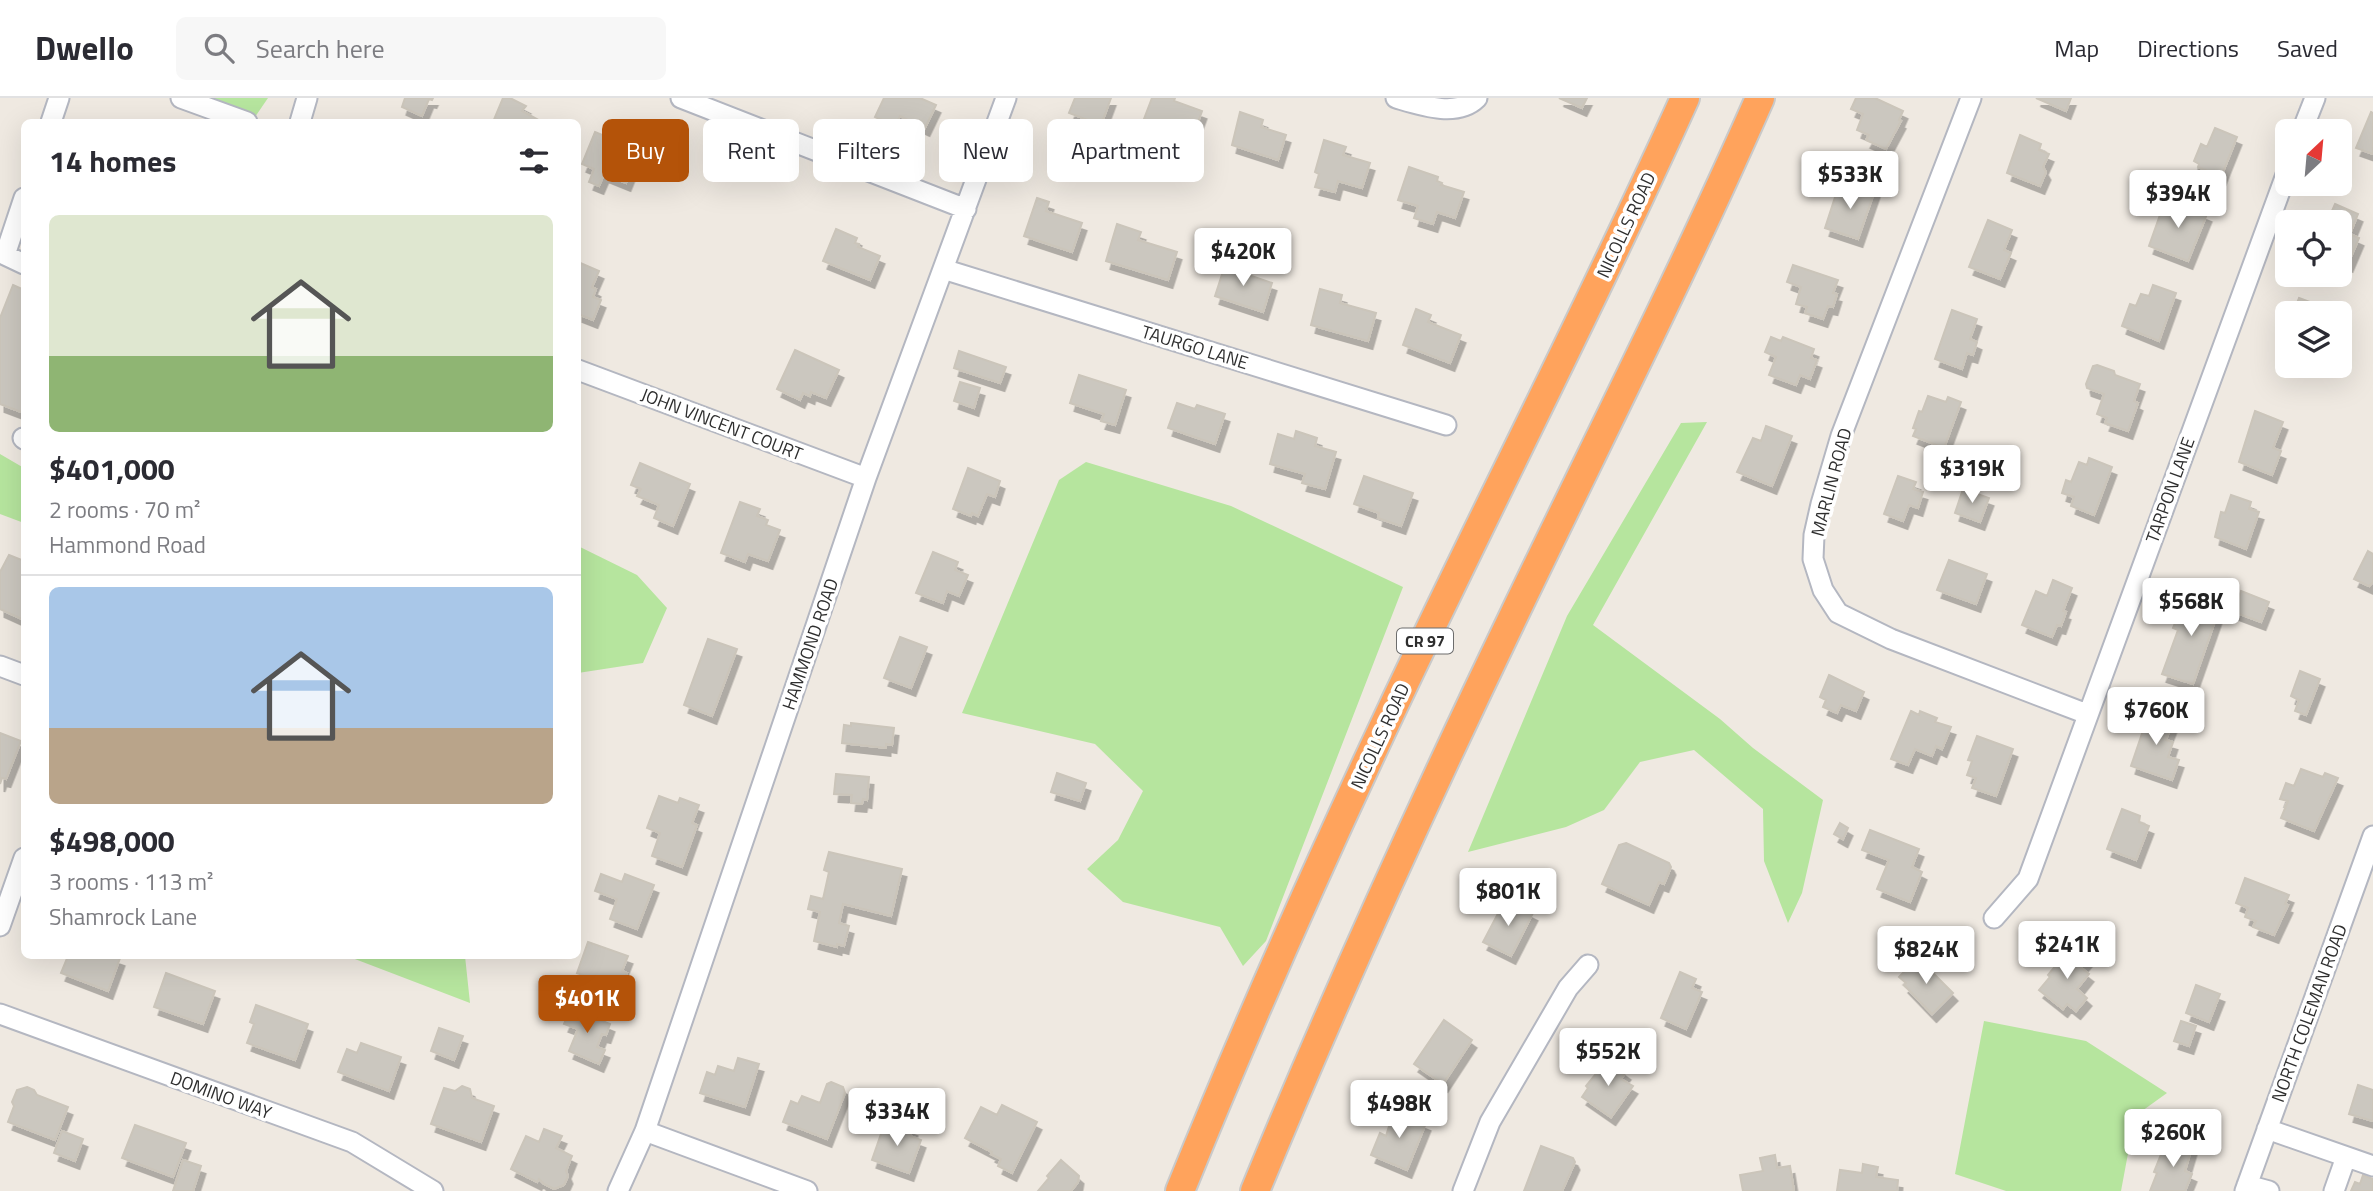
<!DOCTYPE html>
<meta charset="utf-8">
<style>
:root{--surface:#fff;--page:#f7f7f7;--text:#2b2b33;--muted:#7c7c81;--line:#e1e1e2;--accent:#b45309}
body{margin:0;font-family:"Titillium Web",sans-serif;background:var(--page);color:var(--text);height:100vh;display:flex;flex-direction:column;font-size:26px;white-space:nowrap}
*{box-sizing:border-box;margin:0}
p{font-size:23px;color:var(--muted)}
.icon{flex:none;width:38px;height:38px;fill:none;stroke:currentColor;stroke-width:2;stroke-linecap:round;stroke-linejoin:round}
.map{position:relative;flex:1;overflow:hidden}
.panel{position:absolute;left:21px;top:21px;width:560px;height:840px;display:flex;flex-direction:column;background:var(--surface);border-radius:10px;box-shadow:0 7px 28px #0002}
.panel>*{flex:none}
.banner{position:absolute;left:602px;top:21px;width:665px;height:63px;display:flex;gap:14px}
.needle{width:46px;rotate:26deg}
.fabs{position:absolute;left:2275px;top:21px;display:grid;gap:14px}
.fabs a{display:grid;place-items:center;width:77px;height:77px;border-radius:10px;background:var(--surface);box-shadow:0 7px 28px #0002;font-size:35px}
.price{position:absolute;translate:-50% -60px;padding:0 16px;border-radius:7px;background:#fff;color:#222;font-size:23px;line-height:46px;filter:drop-shadow(0 2px 4px #0008)}
.price::after{content:'';position:absolute;left:50%;top:42px;width:21px;height:16px;margin-left:-10px;background:inherit;clip-path:polygon(0 0,100% 0,50% 100%)}
.price.active{background:var(--accent);color:#fff}
ul{padding:0;list-style:none}
li{display:grid;align-content:center;gap:14px;height:371px;padding:0 28px}
li+li{border-top:2px solid var(--line)}
li span{display:grid;place-items:center;height:217px;border-radius:10px;color:#555}
li>.icon{margin-inline-start:auto}
span .icon{width:126px;height:126px;fill:#fffc;stroke-width:1}
li b{font-size:30px}
h2{display:flex;justify-content:space-between;align-items:center;height:84px;padding:0 28px;font-size:30px}
.pill{padding:0 24px;border-radius:10px;background:var(--surface);box-shadow:0 7px 28px #0002;font-size:24px;line-height:63px}
.pill.active{background:var(--accent);color:#fff}
header{display:flex;align-items:center;gap:42px;box-sizing:border-box;height:98px;padding:0 35px;background:var(--surface);border-bottom:2px solid var(--line)}
header strong{font-size:33px}
nav{display:flex;gap:38px;margin-inline-start:auto;font-size:24px}
.search{width:490px;height:63px;background:var(--page);display:flex;align-items:center;gap:18px;box-sizing:border-box;padding:0 24px;border-radius:10px;color:var(--muted);font-size:26px}
.map>svg:first-child{display:block}
</style>
<header>
<strong>Dwello</strong>
<div class="search"><svg class="icon" aria-label="search" viewBox="0 0 24 24"><circle cx="10" cy="10" r="6"/><path d="M15 15l6 6"/></svg>Search here</div>
<nav><a>Map</a><a>Directions</a><a>Saved</a></nav>
</header>
<div class="map">
<svg width="2373" height="1093" viewBox="0 0 2373 1093">
<defs>
<filter id="shadow"><feDropShadow dx="4.5" dy="8" stdDeviation="0" flood-color="#0004"/></filter>
</defs>
<rect width="100%" height="100%" fill="#efe9e1"/>
<path fill="#b6e59e" d="M203 0H268L255 19Z
M1707 324 1593 527 1720 621 1753 650 1823 702 1802 795 1788 825 1764 763 1763 711 1694 652 1640 664 1604 712 1566 729 1468 754 1567 518 1681 325Z
M0 356 24 370V425L0 416Z
M1086 364 1231 408 1403 489 1266 843 1243 868 1220 829 1123 804 1087 771 1118 742 1143 693 1095 646 962 615 1059 382Z
M578 448 637 477 667 510 643 565 578 575Z
M347 858H465L470 905Z
M1984 923 2086 943 2167 995 2135 1018 2121 1093H2006L1955 1076Z"/>
<path fill="#cbc7bf" stroke="#cbc5ba" stroke-width="2" filter="url(#shadow)" d="M405 0H433L432 2 429 1 422 18 402 9Z
M503 0H510L526 8 522 13 542 24H493Z
M884 0H920L936 7 925 30 900 18 895 28 875 19Z
M1075 0H1111L1101 27 1069 15Z
M1152 0H1175L1174 3 1202 13 1193 38 1170 31 1165 43 1144 36 1148 23 1144 21Z
M1559 0H1587L1582 10Z
M1856 0H1875L1903 13 1899 22 1901 23 1886 51 1866 42 1869 37 1857 32 1863 16 1851 11Z
M2036 0H2071L2066 13Z
M1240 14 1263 22 1261 29 1286 37 1278 62 1232 47Z
M2371 14 2373 15V56L2356 50Z
M2215 30 2237 39 2221 79 2198 69 2199 66 2194 63 2201 46 2207 49Z
M595 34 614 42 612 47 616 49 615 51 636 60 626 85 604 76 599 88 589 84 594 71 582 66Z
M2020 37 2041 46 2039 52 2049 56 2043 69 2046 74 2040 88 2007 75Z
M1324 42 1346 49 1343 57 1370 65 1362 90 1338 83 1335 94 1315 89 1319 76 1315 74Z
M1409 69 1438 79 1437 83 1442 85 1441 87 1464 94 1455 120 1437 114 1433 126 1414 120 1418 108 1398 102Z
M1851 84 1875 92 1858 141 1825 130 1837 93 1847 96Z
M1037 100 1049 104 1046 113 1082 125 1072 154 1024 138Z
M2166 100 2207 116 2188 163 2149 148Z
M2335 106 2358 116 2350 136 2359 140 2348 166 2340 162V124H2327Z
M1988 122 2012 132 2004 152 2011 155 2000 181 1969 169Z
M1117 126 1141 134 1138 142 1177 154 1168 182 1106 163Z
M836 131 857 140 855 145 859 146 858 149 880 158 870 182 823 163Z
M1227 161 1240 165 1237 173 1272 185 1263 214 1215 198Z
M578 164 599 173 592 189 596 191 593 199 601 202 593 222 578 216Z
M1793 167 1838 182 1833 195 1837 196 1833 209 1828 208 1823 221 1805 215 1807 209 1796 206 1801 189 1787 184Z
M13 187 24 192V315L0 306V220Z
M2153 187 2176 195 2159 243 2122 228 2130 206 2136 208 2141 196 2149 198Z
M1320 191 1342 197 1340 205 1376 215 1368 243 1311 227Z
M2299 200 2339 215H2293Z
M1416 211 1431 217 1428 224 1461 237 1450 265 1403 247Z
M1952 212 1977 221 1970 241 1977 244 1973 257 1967 255 1962 271 1935 261Z
M2287 230V250L2281 248Z
M1771 239 1781 243 1783 239 1814 251 1811 260 1817 262 1810 281 1800 277 1796 287 1769 277 1776 259 1765 254Z
M795 252 839 272 826 300 811 294 810 298 803 295 800 302 777 291Z
M959 253 1006 269 1000 285 954 270Z
M2097 267 2114 273 2115 277 2140 286 2134 303 2138 305 2128 333 2105 325 2107 320 2097 316 2104 296 2087 290 2086 286 2093 268Z
M1079 277 1126 292 1115 327 1101 323 1104 316 1070 305Z
M960 284 980 290 974 310 954 303Z
M1928 298 1946 304 1948 299 1961 304 1944 350 1913 338 1916 331 1913 330 1919 313 1922 314Z
M1177 305 1195 311 1197 307 1225 316 1215 346 1168 330Z
M2255 313 2283 324 2273 350 2281 353 2272 377 2239 364Z
M1766 328 1792 338 1772 388 1737 374 1753 340 1761 343Z
M1296 333 1317 340 1315 348 1336 354 1325 391 1302 385 1305 376 1270 366 1278 336 1294 341Z
M2089 360 2112 369 2094 417 2071 408 2074 399 2062 395 2066 382 2071 384 2079 364 2087 367Z
M640 365 690 386 673 428 654 420 659 407 637 398 641 391 631 387Z
M968 370 1000 383 995 399 987 396 978 418 972 415 971 418 953 411Z
M1364 378 1413 395 1401 428 1378 420 1379 415 1354 406Z
M1898 378 1916 384 1913 391 1923 394 1918 410 1909 407 1903 423 1884 416Z
M1963 391 1989 400 1980 424 1955 415Z
M2231 397 2251 404 2249 411 2259 414 2246 451 2215 439 2221 414 2225 415Z
M740 404 760 411 757 418 768 422 766 427 780 432 768 463 748 456 745 464 721 455Z
M2368 453 2373 456V484L2369 488 2354 481Z
M933 454 958 464 955 472 968 477 959 498 947 493 943 505 916 495Z
M9 457 24 463V522L0 511V474Z
M1949 462 1987 476 1976 506 1937 492Z
M2053 482 2072 490 2063 513 2066 514 2061 528 2057 527 2052 539 2022 527 2036 493 2047 498Z
M2241 493 2269 504 2261 524 2234 514Z
M2192 496 2221 506 2193 586 2162 576 2178 532 2173 530 2182 508 2187 510Z
M900 539 927 549 911 590 884 580Z
M708 541 737 551 712 618 684 607Z
M2300 573 2320 581 2306 617 2295 613 2299 602 2291 598Z
M1829 577 1864 594 1856 613 1841 607 1837 615 1823 609 1826 602 1820 599Z
M2150 612 2174 621 2166 642 2173 644 2168 659 2179 662 2172 682 2131 668Z
M1911 613 1919 617 1920 613 1937 620 1935 624 1951 629 1942 651 1936 648 1932 658 1915 651 1908 667 1891 661Z
M851 625 894 630 892 647 886 646V650L842 645 844 627 851 628Z
M0 635 21 643 6 681 2 680 0 686Z
M1977 638 2013 651 1996 698 1972 690 1976 680 1967 677 1972 663 1968 662Z
M2301 671 2323 679 2325 675 2338 680 2314 733 2281 720 2288 703 2280 701 2286 685 2294 688Z
M1057 675 1086 685 1080 703 1051 694Z
M836 676 869 679 867 702 863 701 862 706 851 705 852 697 834 696Z
M659 698 678 705 680 700 699 707 692 725 697 727 682 769 652 758 660 735 647 730Z
M2122 711 2140 718 2139 724 2149 728 2136 762 2107 751Z
M1840 725 1848 730 1843 741 1834 736Z
M1870 732 1919 751 1912 769 1922 774 1910 804 1877 791 1889 762 1862 752Z
M1626 745 1669 765 1671 769 1664 786 1659 784 1649 807 1602 786 1619 747Z
M829 754 902 771 891 818 843 806 839 825 849 828 844 848 837 846V849L814 843 820 814 808 811 811 798 823 801 829 774 824 772Z
M601 776 622 784 625 776 654 787 637 831 610 821 617 801 595 793Z
M2245 780 2289 797 2285 806 2288 807 2274 837 2253 829 2256 823 2245 819 2248 810 2236 805Z
M1511 804 1533 815 1511 858 1483 844 1502 808 1507 811Z
M588 844 628 858 622 873 627 875 615 898 594 891 598 882 577 875Z
M2072 848 2087 861 2080 869 2089 876 2077 891 2087 900 2076 913 2067 906 2063 911 2039 892 2050 879 2048 877Z
M68 858H114L120 860 108 893 61 875Z
M1918 860 1953 895 1932 916 1904 887 1906 885 1899 879Z
M1680 874 1696 881 1692 890 1702 894 1686 931 1661 920Z
M166 875 215 893 203 926 154 909Z
M2196 887 2220 896 2209 924 2186 915Z
M256 907 308 926 295 962 247 945 254 926 250 924Z
M571 910 610 926 606 937 602 936 597 949 605 952 599 966 569 953 578 931 564 926Z
M1444 922 1472 942 1443 986 1414 966Z
M2181 923 2196 928 2189 948 2174 943Z
M439 930 463 938 454 962 431 953Z
M361 945 401 959 389 993 338 974 347 951 357 955Z
M738 960 759 966 745 1009 700 995 707 974 715 977 718 968 734 973Z
M1608 961 1626 974 1621 981 1633 988 1611 1019 1582 999 1588 990 1586 988Z
M831 984 843 989 845 995 827 1041 783 1024 791 1003 798 1006 802 998 820 1005 827 986Z
M2358 987 2373 992V1023L2349 1016Z
M462 988 470 991 472 1000 494 1008 481 1044 431 1026 444 990 455 993Z
M27 989 34 992 37 997 68 1009 55 1042 8 1024 14 1008 12 1004 17 992Z
M1002 1007 1037 1024 1012 1075 998 1068 1001 1061 991 1056 992 1054 965 1040 981 1009 997 1017Z
M1394 1012 1426 1025 1407 1072 1371 1057 1380 1035 1386 1038Z
M895 1024 913 1030 910 1038 921 1042 909 1075 872 1062 882 1033 890 1036Z
M135 1027 186 1045 173 1079 122 1060Z
M544 1031 562 1038 556 1050 572 1058 566 1073 568 1078 564 1087 554 1091 544 1086 539 1081 537 1084 511 1071 526 1038 539 1044Z
M62 1033 83 1041 75 1063 54 1055Z
M2172 1041 2192 1049 2185 1073 2192 1076 2185 1093H2150L2157 1075 2154 1074 2164 1049 2169 1051Z
M1541 1048 1573 1060 1575 1064 1562 1093H1524Z
M1775 1057 1777 1070 1790 1068 1794 1093H1743L1740 1077 1763 1073 1760 1060Z
M183 1062 201 1068 193 1093H173Z
M1061 1062 1079 1078 1078 1084 1071 1093H1038L1049 1080 1047 1078Z
M1863 1066 1878 1069 1876 1079 1898 1082 1897 1093H1837L1840 1072 1862 1075Z
M2363 1077 2373 1081V1093H2351L2355 1084 2360 1086Z"/>
<g fill="none" stroke-linecap="round" stroke-linejoin="round">
<defs>
<path id="minor" d="M181 0 247 24
M681 0 966 111
M1396 0C1420 7 1457 20 1477 0
M1971 0 1841 338 1821 406 1814 437 1813 461 1823 492 1838 515 1891 541 2087 616
M51 24 59 0
M300 24 307 0
M2302 33 2315 0
M24 100 5 157 24 166
M943 171 1446 327
M578 272 866 380
M23 340 24 341
M0 568 24 577
M1994 820 2028 781 2287 74
M0 828 24 760
M0 916 352 1044 433 1093
M2267 1031 2373 1068
M645 1033 807 1093
M2247 1087 2269 1093
M618 1093 645 1033 866 380 1006 0
M1463 1093 1490 1024 1568 890 1588 867
M2245 1093 2373 738
M2334 1093 2346 1059"/>
<path id="highway" d="M1180 1093C1246 930 1317 770 1392 611 1488 407 1592 206 1685 0
M1255 1093C1335 899 1422 708 1513 519 1596 346 1683 175 1760 0"/>
</defs>
<use href="#minor" stroke="#b4b7c1" stroke-width="23"/>
<use href="#highway" stroke="#c9c9c9" stroke-width="32"/>
<use href="#minor" stroke="#fff" stroke-width="19"/>
<use href="#highway" stroke="#ffa35c" stroke-width="28"/>
</g>
<g text-anchor="middle" dominant-baseline="central" stroke-width="7" stroke-linejoin="round" paint-order="stroke">
<rect fill="#fff" stroke="#6d6d6d" stroke-width="2" x="1397" y="530.5" width="56" height="25" rx="5"/>
<g font-size="16" font-weight="bold" fill="#2e2e2e">
<text x="1425" y="543">CR 97</text>
</g>
<g font-size="18" fill="#2e2e2e" stroke="#fff">
<text transform="translate(1626 127) rotate(-65)">NICOLLS ROAD</text>
<text transform="translate(1195 249) rotate(17)">TAURGO LANE</text>
<text transform="translate(722 326) rotate(21)">JOHN VINCENT COURT</text>
<text transform="translate(1831 384) rotate(-75)">MARLIN ROAD</text>
<text transform="translate(2170 392) rotate(-70)">TARPON LANE</text>
<text transform="translate(810 546) rotate(-71)">HAMMOND ROAD</text>
<text transform="translate(1380 638) rotate(-65)">NICOLLS ROAD</text>
<text transform="translate(2309 915) rotate(-70)">NORTH COLEMAN ROAD</text>
<text transform="translate(221 997) rotate(20)">DOMINO WAY</text>
</g>
</g>
</svg>
<div class="fabs">
<a><svg class="needle" viewBox="-14 -14 28 28"><path d="M0-13l5 13h-10z" fill="#e53935"/><path d="M0 13l5-13h-10z" fill="#7c7c81"/></svg></a>
<a><svg class="icon" aria-label="locate" viewBox="0 0 24 24"><circle cx="12" cy="12" r="6"/><path d="M12 2v4M12 18v4M2 12h4M18 12h4"/></svg></a>
<a><svg class="icon" aria-label="layers" viewBox="0 0 24 24"><path d="M12 4l9 5-9 5-9-5zM3 14l9 5 9-5"/></svg></a>
</div>
<b class="price" style="left:1850px;top:113px">$533K</b>
<b class="price" style="left:2178px;top:132px">$394K</b>
<b class="price" style="left:1243px;top:190px">$420K</b>
<b class="price" style="left:1972px;top:407px">$319K</b>
<b class="price" style="left:2191px;top:540px">$568K</b>
<b class="price" style="left:2156px;top:649px">$760K</b>
<b class="price" style="left:1508px;top:830px">$801K</b>
<b class="price" style="left:2067px;top:883px">$241K</b>
<b class="price" style="left:1926px;top:888px">$824K</b>
<b class="price active" style="left:587px;top:937px">$401K</b>
<b class="price" style="left:1608px;top:990px">$552K</b>
<b class="price" style="left:1399px;top:1042px">$498K</b>
<b class="price" style="left:897px;top:1050px">$334K</b>
<b class="price" style="left:2173px;top:1071px">$260K</b>
<div class="banner">
<a class="pill active">Buy</a>
<a class="pill">Rent</a>
<a class="pill">Filters</a>
<a class="pill">New</a>
<a class="pill">Apartment</a>
</div>
<section class="panel">
<h2>14 homes<svg class="icon" aria-label="filters" viewBox="0 0 24 24"><path d="M4 7h16M4 17h16"/><circle cx="9" cy="7" r="2"/><circle cx="15" cy="17" r="2"/></svg></h2>
<ul>
<li><span style="background:linear-gradient(#dfe7d0 65%,#8fb573 0)"><svg class="icon" aria-label="home" viewBox="0 0 24 24"><path d="M3 11l9-7 9 7M6 9v11h12V9"/></svg></span><div><b>$401,000</b><p>2 rooms · 70 m²</p><p>Hammond Road</p></div></li>
<li><span style="background:linear-gradient(#a9c7e8 65%,#b9a48a 0)"><svg class="icon" aria-label="home" viewBox="0 0 24 24"><path d="M3 11l9-7 9 7M6 9v11h12V9"/></svg></span><div><b>$498,000</b><p>3 rooms · 113 m²</p><p>Shamrock Lane</p></div></li>
</ul>
</section>
</div>
